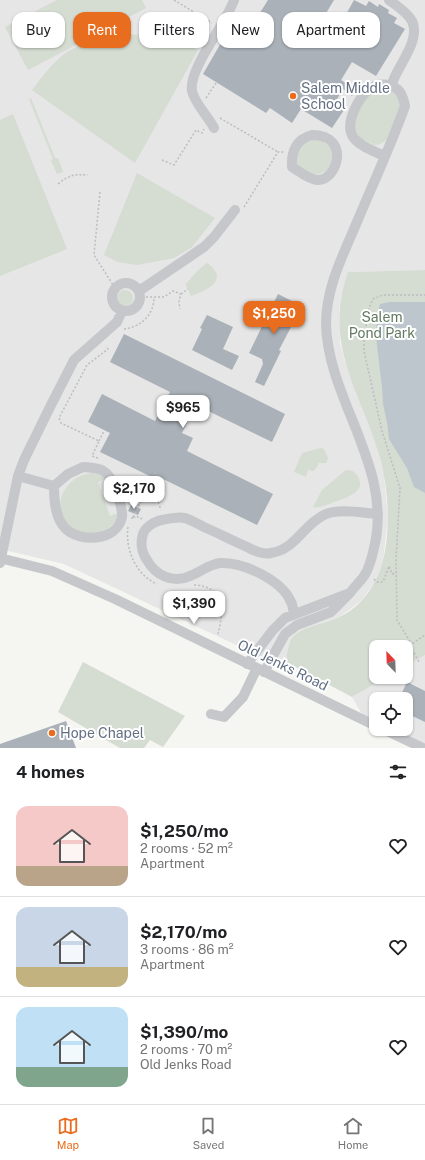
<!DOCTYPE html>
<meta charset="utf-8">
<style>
:root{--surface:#fff;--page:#f6f6f6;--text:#202124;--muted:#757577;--line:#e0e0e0;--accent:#e96d1e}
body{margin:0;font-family:"Public Sans",sans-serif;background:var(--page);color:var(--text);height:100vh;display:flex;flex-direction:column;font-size:15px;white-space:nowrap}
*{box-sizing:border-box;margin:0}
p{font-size:13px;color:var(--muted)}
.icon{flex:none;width:22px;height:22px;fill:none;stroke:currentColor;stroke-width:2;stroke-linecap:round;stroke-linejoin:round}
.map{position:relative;height:748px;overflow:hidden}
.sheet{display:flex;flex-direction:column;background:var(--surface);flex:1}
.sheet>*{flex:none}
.hud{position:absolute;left:12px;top:12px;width:401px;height:36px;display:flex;gap:8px}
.needle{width:26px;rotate:337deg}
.controls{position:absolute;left:369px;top:640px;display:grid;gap:8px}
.controls a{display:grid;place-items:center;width:44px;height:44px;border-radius:8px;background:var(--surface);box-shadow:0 1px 3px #0004;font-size:20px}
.price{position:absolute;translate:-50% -34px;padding:0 9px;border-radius:8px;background:#fff;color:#222;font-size:13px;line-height:26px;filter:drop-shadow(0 1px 2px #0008)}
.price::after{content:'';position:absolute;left:50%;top:24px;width:12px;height:9px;margin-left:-6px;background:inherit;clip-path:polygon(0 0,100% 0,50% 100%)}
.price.selected{background:var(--accent);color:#fff}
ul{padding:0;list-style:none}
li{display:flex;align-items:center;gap:12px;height:100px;padding:0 16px}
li+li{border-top:1px solid var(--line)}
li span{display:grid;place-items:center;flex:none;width:112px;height:80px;border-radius:12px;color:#555}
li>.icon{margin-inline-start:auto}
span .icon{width:48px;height:48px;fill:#fffc;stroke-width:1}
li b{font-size:17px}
h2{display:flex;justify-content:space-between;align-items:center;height:48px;padding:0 16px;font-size:17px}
.tag{padding:0 14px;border-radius:12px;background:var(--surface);box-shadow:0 1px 3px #0004;font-size:14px;line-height:36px}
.tag.selected{background:var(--accent);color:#fff}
.tabs{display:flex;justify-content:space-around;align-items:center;height:56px;border-top:1px solid var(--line);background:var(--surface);font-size:11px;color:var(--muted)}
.tabs a{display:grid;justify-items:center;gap:2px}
.tabs .selected{color:var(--accent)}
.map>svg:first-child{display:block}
</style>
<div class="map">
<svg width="425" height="748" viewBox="0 0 425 748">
<rect width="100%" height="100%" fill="#f5f5f1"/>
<path fill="#e5e6e5" d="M0 0H425V270L348 272 341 297 339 311 340 343 345 362 376 443 384 475 388 518 383 561 375 582 362 600 341 616 289 644 285 668 64 564 0 549Z
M425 655V748L383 729H406V699H376V726L366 721 352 697 387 677H406V666Z"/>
<path fill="#d5dcd2" d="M57 0H142L146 8 28 70 5 27Z
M116 34 150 35 175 40 198 50 135 163 32 90C41 78 51 65 63 55 77 44 100 39 116 34Z
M380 87 396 93 401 103C396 118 393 145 374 145L356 136 353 119 369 93Z
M31 98 55 158H58L63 172 57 174 51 160 53 159 29 99Z
M13 114 67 249 0 276V120Z
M317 138 332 148C333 152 334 157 333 160 328 181 295 178 296 157 297 153 299 148 300 145Z
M137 173 215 218 192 247 174 258 137 265 118 262 104 255Z
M207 263C230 279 208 290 191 296L186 285C187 281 203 265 207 263Z
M425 270V655L406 666V647H376V677H387L352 697 286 662C287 654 288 645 292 638 300 628 318 625 330 621 368 608 384 573 387 536 389 510 387 483 380 458 361 391 322 346 348 272Z
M117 298a8 8 0 1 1 16 0a8 8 0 1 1-16 0Z
M321 448 324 449 328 458 326 463H319L314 471 308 470 306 477 294 472 302 453Z
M346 470C351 470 354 471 357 475 368 492 346 498 334 502 327 505 320 508 313 507L322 490Z
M92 473 102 475 106 479 98 482 110 516 118 513C117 521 112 526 105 530 99 533 94 534 87 533 47 527 55 477 92 473Z
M83 662 185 716 163 747 150 740 144 748H120L58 712Z"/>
<path fill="#bdc6cd" d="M390 302H425V493L414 487 407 468 389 439 387 422 383 404 382 387 376 337 377 316 380 304Z"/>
<path fill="#aab1b8" d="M268 0H334L325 15 340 25 354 0 366 6 369 1 378 7 379 4 389 10 388 13 397 18 394 23 405 29 376 76 352 62 341 80 356 90 352 96 343 89 336 101 340 104 339 107 344 110 332 128 301 109 292 123 270 108 266 113 203 74 225 36 232 40 247 14 256 19Z
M278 294 302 306 279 350 281 351 264 386 255 382 263 364 262 359 249 353Z
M207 315 233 327 223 349 239 356 232 370 192 350 202 329 200 328Z
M124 334 285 414 272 442 196 405 182 433 193 438 187 451 273 494 257 525 157 476 156 479 100 452 110 433 88 422 102 394 155 421 170 392 110 362Z
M131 505 141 509 138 515 128 511Z
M407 682 425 691V722L406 713V699H399Z
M66 721 76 748H0V744Z"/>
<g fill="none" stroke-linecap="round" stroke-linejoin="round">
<path stroke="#bcbdc0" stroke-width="1.5" stroke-dasharray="2 2" stroke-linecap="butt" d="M174 0 212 23
M227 32 234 36
M206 98 216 83
M220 118 278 152
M162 160 174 165 196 130 202 133 204 129
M58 184C69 175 74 174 88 175
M100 192 94 255 115 288
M244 207 278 152H284
M181 294 188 289
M146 297H164L173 291 181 294 179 301 180 309
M124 329C141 327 154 315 154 297
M99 441 104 431
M98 458 92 456 99 441 61 423 59 418 87 365 108 349 106 346
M126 491 151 482 161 510
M132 517V519L136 516 142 519
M133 517 157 470
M128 527C125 550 136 575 157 584
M374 579 377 582H383L389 566 392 574 396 573
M194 585C225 586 224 612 218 634
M412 645 397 620 396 559 400 488 382 431 364 351V341L368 311 373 299 383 295H425
M410 646 419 662
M406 648 425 635
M374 666 376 665"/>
<path stroke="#c5c7cb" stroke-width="10" d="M389 0C397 6 407 12 412 21 421 40 399 64 393 81
M214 128C208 116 195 104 192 91 188 69 226 24 234 0
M312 135C351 135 338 181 317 180 308 179 300 172 292 167 291 152 296 139 312 135Z
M112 297a14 14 0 1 1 28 0a14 14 0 1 1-28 0Z
M139 291 204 247 214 237 235 210
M83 467C101 468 108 469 115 488 118 497 123 508 122 517 117 541 81 543 66 529 55 519 54 500 54 486L68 474Z
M18 476 54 486
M0 558 52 571 115 599 376 726
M0 563 18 476 24 460 50 407 74 360 117 322 122 311
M350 593C354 587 360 582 364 576 369 569 372 557 374 548 394 468 328 401 326 324 326 290 341 259 354 229 371 188 390 148 405 106 404 101 403 96 400 92 394 84 379 82 371 88 359 96 344 123 353 137 359 146 374 151 384 156
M294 614C293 610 293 605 291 602 282 580 243 562 220 563 210 564 200 572 190 576 173 584 155 575 147 560 142 553 140 543 143 534 145 528 152 523 158 521 167 519 176 516 185 518 191 520 198 524 204 527 218 533 231 540 245 546 253 550 262 555 271 553 295 550 303 525 324 515 339 508 361 513 378 514
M247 664 273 630 285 618 350 593 331 612 297 625 285 634 264 672
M211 714 224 717 243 697 257 668
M383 729 423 748"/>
</g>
<g fill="#e96d1e" stroke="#fff" stroke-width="1.5">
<circle cx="293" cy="96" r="4"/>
<circle cx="52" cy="733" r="4"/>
</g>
<g text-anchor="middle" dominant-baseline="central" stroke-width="4" stroke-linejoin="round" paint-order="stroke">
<g font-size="14" fill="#637083" stroke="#fff" text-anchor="start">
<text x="301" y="88">Salem Middle<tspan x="301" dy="16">School</tspan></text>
<text x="60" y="733">Hope Chapel</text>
</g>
<g font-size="14" fill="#637a62" stroke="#fff">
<text x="382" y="317">Salem<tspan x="382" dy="16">Pond Park</tspan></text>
</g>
<g font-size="14" fill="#637083" stroke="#fff">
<text transform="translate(283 665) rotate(26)">Old Jenks Road</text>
</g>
</g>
</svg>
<div class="controls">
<a><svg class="needle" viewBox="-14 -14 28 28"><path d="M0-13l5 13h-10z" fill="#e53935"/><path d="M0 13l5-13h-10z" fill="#757577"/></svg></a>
<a><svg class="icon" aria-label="locate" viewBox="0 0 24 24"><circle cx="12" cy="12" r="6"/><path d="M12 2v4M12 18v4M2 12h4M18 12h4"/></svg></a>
</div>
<b class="price selected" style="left:274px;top:335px">$1,250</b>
<b class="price" style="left:183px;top:429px">$965</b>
<b class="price" style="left:134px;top:510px">$2,170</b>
<b class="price" style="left:194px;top:625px">$1,390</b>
<div class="hud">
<a class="tag">Buy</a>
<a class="tag selected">Rent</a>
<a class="tag">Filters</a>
<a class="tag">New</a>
<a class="tag">Apartment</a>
</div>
</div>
<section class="sheet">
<h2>4 homes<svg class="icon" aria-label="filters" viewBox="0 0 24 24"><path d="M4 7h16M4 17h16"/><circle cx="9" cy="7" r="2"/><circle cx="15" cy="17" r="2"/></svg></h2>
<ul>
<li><span style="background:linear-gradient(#f6c9c9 75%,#b9a48a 0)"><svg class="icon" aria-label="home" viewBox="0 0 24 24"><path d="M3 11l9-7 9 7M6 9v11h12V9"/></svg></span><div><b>$1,250/mo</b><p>2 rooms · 52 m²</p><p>Apartment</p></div><svg class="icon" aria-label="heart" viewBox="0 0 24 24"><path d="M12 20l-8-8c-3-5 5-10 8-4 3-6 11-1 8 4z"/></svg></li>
<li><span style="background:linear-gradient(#c9d6e8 75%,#c2b280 0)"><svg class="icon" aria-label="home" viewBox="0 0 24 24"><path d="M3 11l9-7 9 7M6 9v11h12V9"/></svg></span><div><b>$2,170/mo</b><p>3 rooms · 86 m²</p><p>Apartment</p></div><svg class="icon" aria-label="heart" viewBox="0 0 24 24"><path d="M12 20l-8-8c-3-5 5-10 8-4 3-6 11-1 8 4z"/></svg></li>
<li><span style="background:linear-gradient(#bfe0f5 75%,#7fa58c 0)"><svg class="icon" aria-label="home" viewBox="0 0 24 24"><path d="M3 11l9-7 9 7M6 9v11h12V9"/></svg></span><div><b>$1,390/mo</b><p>2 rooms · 70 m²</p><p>Old Jenks Road</p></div><svg class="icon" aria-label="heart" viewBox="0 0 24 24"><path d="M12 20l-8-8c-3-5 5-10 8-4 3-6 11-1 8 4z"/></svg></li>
</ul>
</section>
<nav class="tabs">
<a class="selected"><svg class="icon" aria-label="map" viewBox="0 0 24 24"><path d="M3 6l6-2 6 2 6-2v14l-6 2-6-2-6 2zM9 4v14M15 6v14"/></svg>Map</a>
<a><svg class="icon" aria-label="saved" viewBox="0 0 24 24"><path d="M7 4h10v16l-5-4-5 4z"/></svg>Saved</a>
<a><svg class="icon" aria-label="home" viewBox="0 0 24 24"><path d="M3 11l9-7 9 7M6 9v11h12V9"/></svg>Home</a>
</nav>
